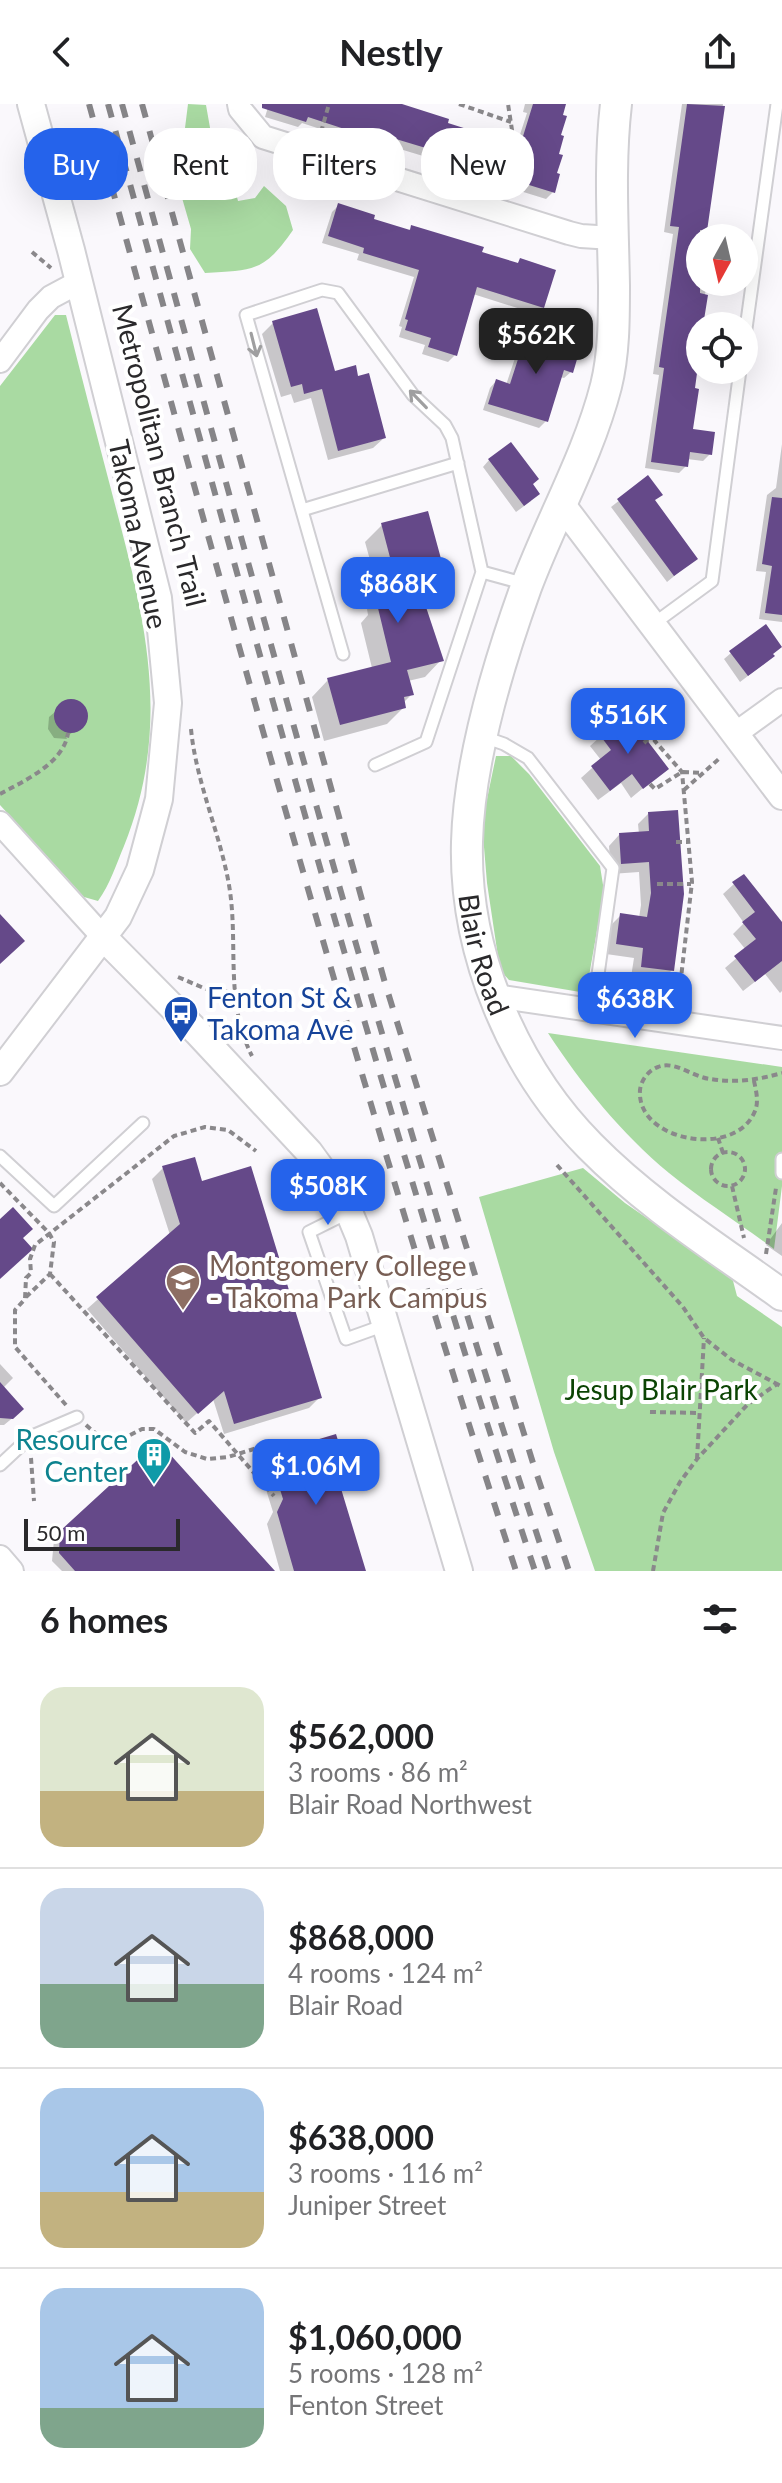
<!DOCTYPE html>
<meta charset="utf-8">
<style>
:root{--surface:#fff;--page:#f2f2f2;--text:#202124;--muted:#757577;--line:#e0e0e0;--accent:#2563eb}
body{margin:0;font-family:Lato,sans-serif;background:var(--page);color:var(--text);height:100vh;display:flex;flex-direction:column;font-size:30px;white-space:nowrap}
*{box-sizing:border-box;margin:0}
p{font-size:26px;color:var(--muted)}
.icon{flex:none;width:44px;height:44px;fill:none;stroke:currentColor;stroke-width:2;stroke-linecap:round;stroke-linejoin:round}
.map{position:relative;height:1467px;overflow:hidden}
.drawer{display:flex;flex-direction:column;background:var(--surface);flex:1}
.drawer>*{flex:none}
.banner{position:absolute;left:24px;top:24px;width:734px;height:72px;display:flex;gap:16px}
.needle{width:52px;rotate:188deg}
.fabs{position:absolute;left:686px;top:120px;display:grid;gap:16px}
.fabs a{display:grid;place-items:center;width:72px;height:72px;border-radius:50%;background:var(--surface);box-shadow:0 8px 32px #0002;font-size:40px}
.scale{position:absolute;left:24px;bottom:20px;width:156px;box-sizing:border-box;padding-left:8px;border:4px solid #2a292b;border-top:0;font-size:22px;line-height:28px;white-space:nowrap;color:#2a292b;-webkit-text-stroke:6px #fff;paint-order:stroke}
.price{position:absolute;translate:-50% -68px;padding:0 18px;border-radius:16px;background:var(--accent);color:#fff;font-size:26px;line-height:52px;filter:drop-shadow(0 2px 4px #0008)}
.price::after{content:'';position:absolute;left:50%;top:48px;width:24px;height:18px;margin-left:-12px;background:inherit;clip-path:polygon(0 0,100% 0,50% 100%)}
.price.active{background:#222;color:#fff}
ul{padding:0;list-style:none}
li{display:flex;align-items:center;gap:24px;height:200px;padding:0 40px}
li+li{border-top:2px solid var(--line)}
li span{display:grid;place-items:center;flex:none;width:224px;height:160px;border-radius:24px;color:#555}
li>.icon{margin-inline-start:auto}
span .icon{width:96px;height:96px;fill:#fffc;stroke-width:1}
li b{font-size:34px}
h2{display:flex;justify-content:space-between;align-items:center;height:96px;padding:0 40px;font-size:34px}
.chip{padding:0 28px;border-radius:32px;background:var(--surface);box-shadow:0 8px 32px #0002;font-size:28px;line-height:72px}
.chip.active{background:var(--accent);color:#fff}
header{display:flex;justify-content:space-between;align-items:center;height:104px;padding:0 40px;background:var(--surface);font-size:36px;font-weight:700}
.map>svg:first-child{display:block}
</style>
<header><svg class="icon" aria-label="back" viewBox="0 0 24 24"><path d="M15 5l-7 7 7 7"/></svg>Nestly<svg class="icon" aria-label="share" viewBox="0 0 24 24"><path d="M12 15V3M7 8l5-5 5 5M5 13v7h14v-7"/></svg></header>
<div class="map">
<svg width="782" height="1467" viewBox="0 0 782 1467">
<rect width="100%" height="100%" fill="#faf8fc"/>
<path fill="#a9daa2" d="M188 0 206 1 212 35 222 59 233 77 238 97 255 94 264 82 286 102 293 126C264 168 254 166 205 169L190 145 191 125 178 80Z
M55 211H66C81 271 97 332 113 393 145 514 173 620 124 742 116 761 110 780 98 797L84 793 0 701V282Z
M496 652H511L529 670 600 762 604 787 586 889 509 876 500 866 487 779 482 719Z
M548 929 782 963V1082L774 1145C739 1119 702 1096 669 1069 621 1029 582 981 548 929Z
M583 1064 625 1099 732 1173 737 1192 782 1223V1467H595L554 1348 479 1093Z"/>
<path fill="#0003" d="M269 0H377L516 43 527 9 523 8 525 0H564L553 88 546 95 432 60 433 55 380 39 375 43 302 19 298 23 265 13Z
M682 0H723L704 134H700V178H707L700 222 691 326 710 350 703 357 687 355 686 362 679 369 645 364 659 271 653 270 673 130 664 128Z
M339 101 371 116 408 127 412 123 480 149 516 161 520 157 543 203 536 210 473 190 455 251 448 258 422 250 425 241 399 233 402 223 399 222 414 173 357 156 359 150 322 139 332 108Z
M273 219 334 269 384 334 373 344 328 356 311 294 294 299 291 290 281 293 262 230Z
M528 227 571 268 564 274 560 273 546 317 539 324 483 306 490 284 496 277 506 281 522 233Z
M782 340V518L759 515 766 468 756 467 767 391 776 384Z
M489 356 531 381V397L516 408 483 363Z
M648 374 653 397 695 455 667 478 611 403Z
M382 421 444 473 437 479 439 485 424 501 441 556 425 573 408 577 412 590 403 599 404 603 387 620 324 637 312 593 328 576 372 564 361 519 368 511 367 505 380 492 365 438Z
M731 549 765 559 740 578 724 555Z
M68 597H78L86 607 85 620 66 633 67 635 54 634 48 625 49 613Z
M601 632 666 665 631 694 621 679 598 696 581 674 601 656 590 642Z
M648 710 672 866 661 877 631 873 634 854 606 850 610 822 621 811 639 814 641 801 639 768 611 770 609 742 619 731 639 730 638 720Z
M734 780 782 821V887L780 889 765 870 743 887 725 864 746 846 733 830 744 819 723 790Z
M163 1064 201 1080 319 1294 309 1304 224 1330 213 1295 186 1319 87 1205 170 1131 152 1075Z
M782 1119V1152L766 1141Z
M0 1260 13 1274 3 1284 15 1312 4 1321H0Z
M270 1352 347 1374 338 1383 364 1467H280L267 1420 273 1408 259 1363Z
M61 1429 260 1467H62L52 1457 54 1436Z"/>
<path fill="#654989" d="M262 0H402L449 15 448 19 520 42 533 0H566L563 11 567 12 561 31 564 32 559 50 563 51 557 69 560 70 555 89 438 53 439 48 386 32 384 38 308 13 306 18 262 4Z
M687 0 725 2 707 127 700 126V189L708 191 703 222H700V247L695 284 699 285 693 325 715 328 712 351 690 348 688 363 651 358 664 264 659 263 679 123 670 122Z
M338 99 375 111 374 115 410 126 411 121 484 143 482 148 518 159 520 154 556 166 544 204 477 183 457 252 428 243 431 234 405 226 408 216 405 215 419 166 363 149 364 144 328 132Z
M317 204 335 267 356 261 358 272 369 269 386 334 338 347 322 285 304 290 302 280 291 283 272 217Z
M528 224 572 239 571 243 580 245 573 269 564 266 548 318 488 300 496 275 510 280Z
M511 338 539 375 533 380 540 390 524 402 488 355Z
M648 371 663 391 655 396 698 455 674 472 617 395Z
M772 393 782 394V511L765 509 772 462 762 460Z
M428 407 446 473 438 475 441 486 422 491 444 557 407 566 414 591 404 593 406 604 340 621 327 574 391 558 377 500 386 501 382 486 398 484 381 419Z
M766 520 782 543 773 550 775 552 748 572 729 547Z
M54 612a17 17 0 1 1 34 0a17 17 0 1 1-34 0Z
M627 610 669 665 643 685 632 670 610 687 591 662 611 646 599 630Z
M678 706 684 790 674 867 641 863 643 844 616 840 620 809 647 813 651 789 649 758 621 760 619 729 649 727 648 708Z
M744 770 782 818V857L755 878 734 852 756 835 742 818 755 808 732 778Z
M0 810 25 837 0 860Z
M195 1053 202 1077 251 1062 322 1294 234 1320 224 1287 198 1310 96 1193 180 1120 162 1062Z
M13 1103 33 1125 23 1134 33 1145 0 1175V1115Z
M0 1278 24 1305 13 1315 0 1314Z
M336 1330 350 1375 339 1378 366 1467H294L277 1408 283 1395 269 1350Z
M158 1337 275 1467H75L59 1449 60 1427Z"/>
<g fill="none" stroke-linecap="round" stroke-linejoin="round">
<defs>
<path id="service" d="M744 239 777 0
M302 406 458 359
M652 521 712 477 740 266
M343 550 246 211 322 186 338 189 413 291 445 321 452 334 482 468
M484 633 504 640 528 654 613 764 593 906
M375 661 426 638 482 468 526 480
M0 1052 54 1102 143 1019
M782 1055V1069
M349 1108 309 1128 346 1235 385 1221
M0 1361 30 1333 77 1313"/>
<path id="minor" d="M239 0 240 5 263 33 569 129 581 132 613 134
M0 257 38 206 51 193 79 178
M735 630 782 596
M0 719 103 833
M495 892 782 934
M0 1453 12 1467"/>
<path id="tertiary" d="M562 401 782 692
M103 833 197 928 309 1048 344 1096 359 1132 459 1467
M0 968 118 813 140 766 159 695 168 599 158 494 71 146 31 0"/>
<g id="secondary">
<path id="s1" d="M616 0C609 60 613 121 614 182 614 215 614 250 606 282 588 352 551 416 526 483 499 558 469 658 467 738 464 849 513 964 590 1042 647 1100 717 1144 782 1191"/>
</g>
</defs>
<use href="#service" stroke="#d0cfd3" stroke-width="15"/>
<use href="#minor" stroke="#d0cfd3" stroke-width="26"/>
<use href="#tertiary" stroke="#d0cfd3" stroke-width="30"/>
<use href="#secondary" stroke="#d0cfd3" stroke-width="34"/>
<path stroke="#8a888b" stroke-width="4" stroke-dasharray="6 4" stroke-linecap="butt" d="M459 0 511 18
M321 28 329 0
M494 84 512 26 508 0
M32 148 51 164
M191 625C196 678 220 729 229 781 239 839 224 897 252 952
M644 639 647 636H654L682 668 692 778 678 900
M650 680 655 685 682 668 702 669
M684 686 721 653
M0 690C24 677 64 659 68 629
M676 738H688
M657 780H691
M178 873 206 885 234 888
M754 977C756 986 759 998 755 1007 736 1055 636 1038 640 986 641 976 649 966 658 963 674 956 693 973 710 975 734 979 758 976 782 969
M718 1034 723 1049
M711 1065a17 17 0 1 1 34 0a17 17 0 1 1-34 0Z
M557 1061 683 1203 704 1234 732 1256 777 1280
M0 1079 49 1129 54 1138 50 1170 26 1193
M732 1082 744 1134
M766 1150 776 1084
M50 1170 195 1329 209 1317 274 1392
M66 1301 15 1243V1206L25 1195 26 1174 31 1169 30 1155 35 1141 174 1032 205 1023 228 1026 256 1047
M650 1308 699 1309
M86 1321 101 1334 122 1335 142 1325H154L185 1348 207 1355 228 1353 267 1341
M31 1354 34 1397
M697 1355 704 1234
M653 1467 663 1409 680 1378 697 1355 748 1300 777 1280 782 1283"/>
<use href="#service" stroke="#fff" stroke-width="11"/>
<use href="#minor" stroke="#fff" stroke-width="22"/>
<use href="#tertiary" stroke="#fff" stroke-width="26"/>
<use href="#secondary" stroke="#fff" stroke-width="30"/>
<path stroke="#868588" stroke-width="6" stroke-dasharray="14 14" stroke-linecap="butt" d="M89 0C224 491 358 982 516 1467
M108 0C243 491 375 983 535 1467
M122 0C257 491 389 983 549 1467
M142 0 385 879 533 1359 569 1467"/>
</g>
<defs><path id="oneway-shaft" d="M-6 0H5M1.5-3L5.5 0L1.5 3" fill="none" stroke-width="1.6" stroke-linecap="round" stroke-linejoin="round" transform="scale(2)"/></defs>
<g stroke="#9f9fa0">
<use href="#oneway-shaft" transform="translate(254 241) rotate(76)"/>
<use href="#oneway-shaft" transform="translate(418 295) rotate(-134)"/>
</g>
<defs>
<symbol id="bus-pin" viewBox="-11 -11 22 30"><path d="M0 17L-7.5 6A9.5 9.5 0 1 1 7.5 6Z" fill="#1a4fb4" stroke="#fff"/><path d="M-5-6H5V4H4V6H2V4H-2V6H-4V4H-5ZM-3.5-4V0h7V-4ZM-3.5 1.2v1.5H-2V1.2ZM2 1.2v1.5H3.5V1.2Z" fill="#fff"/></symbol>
<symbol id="university-pin" viewBox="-11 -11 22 30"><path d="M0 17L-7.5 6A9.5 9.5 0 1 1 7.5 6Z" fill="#8d6e63" stroke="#fff"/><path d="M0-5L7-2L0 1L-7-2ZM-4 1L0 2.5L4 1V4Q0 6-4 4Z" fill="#fff"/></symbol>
<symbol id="building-pin" viewBox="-11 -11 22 30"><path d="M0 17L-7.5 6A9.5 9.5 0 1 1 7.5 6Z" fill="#0f9aa8" stroke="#fff"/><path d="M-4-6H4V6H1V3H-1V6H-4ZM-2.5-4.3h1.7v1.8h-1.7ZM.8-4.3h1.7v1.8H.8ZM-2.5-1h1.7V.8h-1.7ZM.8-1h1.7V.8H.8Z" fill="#fff"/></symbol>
</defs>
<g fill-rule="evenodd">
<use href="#bus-pin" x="161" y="889" width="40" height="54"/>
<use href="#university-pin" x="163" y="1157" width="40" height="54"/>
<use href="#building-pin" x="134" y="1331" width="40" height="54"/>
</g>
<g text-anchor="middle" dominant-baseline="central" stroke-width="8" stroke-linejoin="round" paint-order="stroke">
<g font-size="28" fill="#2a292b" stroke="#fff">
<text transform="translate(160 351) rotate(76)">Metropolitan Branch Trail</text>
<text transform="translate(139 430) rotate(78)">Takoma Avenue</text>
<text stroke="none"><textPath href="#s1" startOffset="876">Blair Road</textPath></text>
</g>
<g font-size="28" fill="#164399" stroke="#fff" text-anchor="start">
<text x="207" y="893">Fenton St &amp;<tspan x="207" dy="32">Takoma Ave</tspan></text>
</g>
<g font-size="28" fill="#785e54" stroke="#fff" text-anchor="start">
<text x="209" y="1161">Montgomery College<tspan x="209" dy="32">- Takoma Park Campus</tspan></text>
</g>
<g font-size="28" fill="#0b4403" stroke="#fff">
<text x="661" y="1285">Jesup Blair Park</text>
</g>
<g font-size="28" fill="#0d838f" stroke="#fff" text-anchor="end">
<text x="128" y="1335">Resource<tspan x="128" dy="32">Center</tspan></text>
</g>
</g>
</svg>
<div class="fabs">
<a><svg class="needle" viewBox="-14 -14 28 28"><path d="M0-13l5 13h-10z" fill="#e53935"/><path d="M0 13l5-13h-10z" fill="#757577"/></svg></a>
<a><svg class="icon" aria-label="locate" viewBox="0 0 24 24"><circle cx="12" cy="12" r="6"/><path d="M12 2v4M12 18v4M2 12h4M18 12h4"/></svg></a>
</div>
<div class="scale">50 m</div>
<b class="price active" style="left:536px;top:272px">$562K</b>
<b class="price" style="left:398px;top:521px">$868K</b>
<b class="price" style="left:628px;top:652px">$516K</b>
<b class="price" style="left:635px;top:936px">$638K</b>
<b class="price" style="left:328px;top:1123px">$508K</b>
<b class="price" style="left:316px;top:1403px">$1.06M</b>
<div class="banner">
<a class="chip active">Buy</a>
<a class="chip">Rent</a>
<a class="chip">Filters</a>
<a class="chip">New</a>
</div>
</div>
<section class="drawer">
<h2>6 homes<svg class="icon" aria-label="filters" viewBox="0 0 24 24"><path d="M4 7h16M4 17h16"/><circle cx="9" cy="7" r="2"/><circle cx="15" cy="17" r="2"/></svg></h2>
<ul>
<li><span style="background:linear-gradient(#dfe7d0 65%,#c2b280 0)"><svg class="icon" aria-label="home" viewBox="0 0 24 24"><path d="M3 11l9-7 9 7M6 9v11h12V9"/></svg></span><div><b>$562,000</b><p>3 rooms · 86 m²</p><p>Blair Road Northwest</p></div></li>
<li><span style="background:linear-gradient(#c9d6e8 60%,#7fa58c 0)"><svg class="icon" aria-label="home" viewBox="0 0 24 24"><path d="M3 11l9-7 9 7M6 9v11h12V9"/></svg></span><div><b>$868,000</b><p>4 rooms · 124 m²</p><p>Blair Road</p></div></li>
<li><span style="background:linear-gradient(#a9c7e8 65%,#c2b280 0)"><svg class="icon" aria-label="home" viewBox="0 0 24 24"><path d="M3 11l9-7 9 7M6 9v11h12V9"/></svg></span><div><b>$638,000</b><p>3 rooms · 116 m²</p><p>Juniper Street</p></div></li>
<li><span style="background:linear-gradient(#a9c7e8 75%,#7fa58c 0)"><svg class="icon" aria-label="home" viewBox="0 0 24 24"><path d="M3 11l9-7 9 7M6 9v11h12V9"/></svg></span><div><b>$1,060,000</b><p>5 rooms · 128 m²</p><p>Fenton Street</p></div></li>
</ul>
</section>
